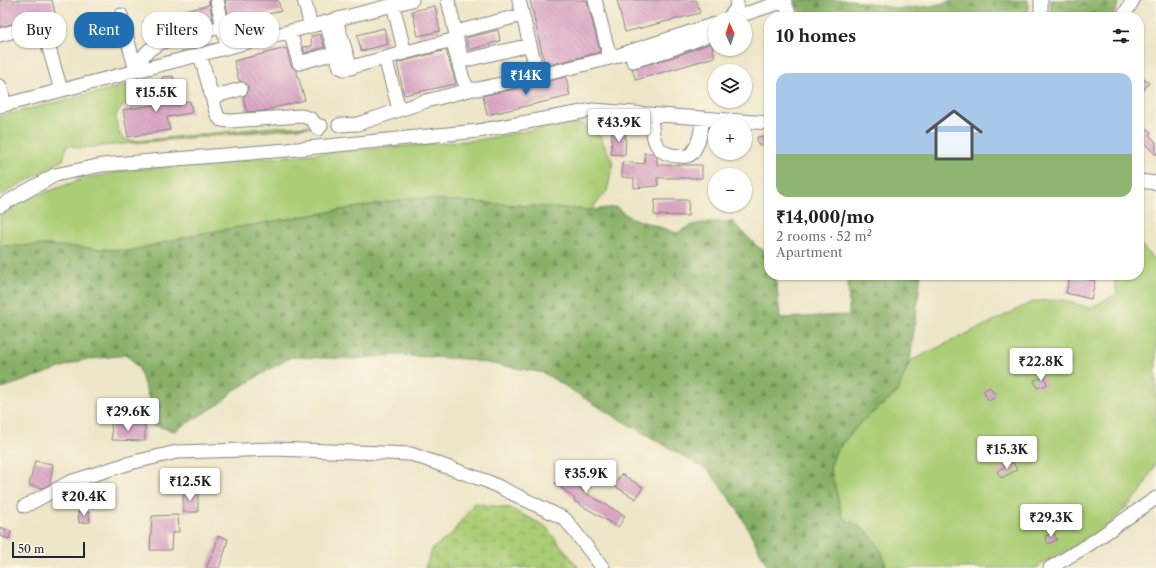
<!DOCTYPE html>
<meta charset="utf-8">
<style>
:root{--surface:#fff;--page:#f2f2f2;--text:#202124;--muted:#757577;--accent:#1f6fb2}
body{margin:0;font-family:"Libre Caslon Text",serif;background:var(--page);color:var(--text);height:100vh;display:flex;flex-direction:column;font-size:15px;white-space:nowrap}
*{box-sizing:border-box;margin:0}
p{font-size:13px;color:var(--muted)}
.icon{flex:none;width:22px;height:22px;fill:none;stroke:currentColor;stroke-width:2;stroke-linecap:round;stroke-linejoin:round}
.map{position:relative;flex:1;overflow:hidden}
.details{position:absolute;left:764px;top:12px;width:380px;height:268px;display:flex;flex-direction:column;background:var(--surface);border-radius:16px;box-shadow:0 1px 3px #0004}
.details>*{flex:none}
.guide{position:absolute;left:12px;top:12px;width:380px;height:36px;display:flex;gap:8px}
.needle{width:26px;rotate:357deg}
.buttons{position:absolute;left:708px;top:12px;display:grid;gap:8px}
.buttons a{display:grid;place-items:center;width:44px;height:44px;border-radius:50%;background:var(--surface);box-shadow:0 1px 3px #0004;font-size:20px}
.scale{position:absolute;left:12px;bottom:10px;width:73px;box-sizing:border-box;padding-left:4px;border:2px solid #22223b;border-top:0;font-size:11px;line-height:14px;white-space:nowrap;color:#22223b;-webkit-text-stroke:3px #fcf5e5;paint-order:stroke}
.price{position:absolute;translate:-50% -34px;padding:0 9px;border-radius:4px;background:#fff;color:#222;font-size:13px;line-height:26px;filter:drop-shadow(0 1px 2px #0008)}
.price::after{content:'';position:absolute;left:50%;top:24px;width:12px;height:9px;margin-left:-6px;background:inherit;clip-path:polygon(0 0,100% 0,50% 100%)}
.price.current{background:var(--accent);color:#fff}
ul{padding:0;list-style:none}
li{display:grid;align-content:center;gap:8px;height:212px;padding:0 12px}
li span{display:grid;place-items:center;height:124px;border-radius:12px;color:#555}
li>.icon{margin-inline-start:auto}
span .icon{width:72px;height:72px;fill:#fffc;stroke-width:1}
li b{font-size:17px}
h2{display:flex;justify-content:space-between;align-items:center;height:48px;padding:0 12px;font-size:17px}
.pill{padding:0 14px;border-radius:16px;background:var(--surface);box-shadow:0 1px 3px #0004;font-size:14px;line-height:36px}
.pill.current{background:var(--accent);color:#fff}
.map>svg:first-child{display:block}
</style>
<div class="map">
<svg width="1156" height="568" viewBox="0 0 1156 568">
<defs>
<pattern id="forest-firs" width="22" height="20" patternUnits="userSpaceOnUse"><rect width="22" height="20" fill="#87b066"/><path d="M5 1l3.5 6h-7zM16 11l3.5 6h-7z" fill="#6e8f55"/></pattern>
<pattern id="wetland-marsh" width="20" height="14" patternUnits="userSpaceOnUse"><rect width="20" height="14" fill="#aacd75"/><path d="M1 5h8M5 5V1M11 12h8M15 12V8" fill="none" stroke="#92b066"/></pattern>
<pattern id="building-back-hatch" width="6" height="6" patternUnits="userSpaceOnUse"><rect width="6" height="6" fill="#dba8c6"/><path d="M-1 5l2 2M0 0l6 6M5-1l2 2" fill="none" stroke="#bc90ab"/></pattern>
</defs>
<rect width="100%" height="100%" fill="#fcf5e5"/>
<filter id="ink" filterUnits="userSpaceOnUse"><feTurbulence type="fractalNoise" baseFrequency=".025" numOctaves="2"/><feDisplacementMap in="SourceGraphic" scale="8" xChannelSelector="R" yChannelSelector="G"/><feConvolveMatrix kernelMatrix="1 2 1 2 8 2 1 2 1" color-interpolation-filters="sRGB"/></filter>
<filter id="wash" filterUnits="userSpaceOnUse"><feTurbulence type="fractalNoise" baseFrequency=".012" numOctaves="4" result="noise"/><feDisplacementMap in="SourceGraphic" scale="16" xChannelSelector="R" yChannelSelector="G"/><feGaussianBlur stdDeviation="0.9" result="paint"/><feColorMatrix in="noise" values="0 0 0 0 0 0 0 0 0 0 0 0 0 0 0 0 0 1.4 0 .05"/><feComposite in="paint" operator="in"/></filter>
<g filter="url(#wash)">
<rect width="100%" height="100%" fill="#ede6c8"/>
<path fill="#aacd75" stroke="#667858" d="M131 84 136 89V99C131 102 124 105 120 109 112 116 118 131 123 139L136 141 275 127 321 126 80 148 67 145 63 160 0 196V116Z
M574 122 597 130 613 163 607 191 591 210 412 198 198 234 129 251 48 245 0 246V213L17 203 85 178 135 169 478 140Z
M1139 242 1152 258H1156V462L1141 492 1097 537 1049 560 1036 568H886C879 538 869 532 843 518L830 468 836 451 860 423 897 393 910 361 1035 301 1062 300 1090 308 1117 294 1113 275H1139Z"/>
<path fill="url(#forest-firs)" stroke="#546950" d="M794 0H850L900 9 931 6 955 0H1028L1029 17H1010V12L912 17H801Z
M1050 0H1120L1113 17H1051Z
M412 198 591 210 616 207 629 217 677 233C697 220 711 222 733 222L757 246 769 254V275H776L780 318 849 315 848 275H921L910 361 897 393 860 423 836 451 830 468 843 518 866 530 882 552 886 568H773L767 565 738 510 709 471 610 414 544 373 464 359 397 355 355 359 291 357 233 391 221 403 174 431 153 425 152 408 139 369 127 355 83 360 0 389V246L48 245 129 251 198 234Z"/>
<path fill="url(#wetland-marsh)" stroke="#667858" d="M474 503 510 508 545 526 579 568H425L433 548 451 535Z"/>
<g id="blocks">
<path fill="url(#building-back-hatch)" d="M0 0H52L55 13 0 27Z
M209 0 213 21 179 28 147 39 144 21 209 5Z
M225 0H278L281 11 230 22Z
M530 0H587L600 52 545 66Z
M617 0H696L700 13 625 32Z
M435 6 440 31 418 36 412 11Z
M384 28 388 44 361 51 357 35Z
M498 30 500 41 469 50 466 38Z
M320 34 325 47 305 53 303 47 312 46 311 36Z
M711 43 715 57 636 80 632 69 674 57Z
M286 48 291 66 296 70 305 100 263 111 247 112 243 97 247 94 249 87 246 83 239 81 234 61Z
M446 50 456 84 404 95 397 63Z
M173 76 177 103 190 101 192 113 167 117 170 130 128 137 123 110 166 103 162 77Z
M1139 76 1149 83 1139 96Z
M566 77 570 96 487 115 483 96Z
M1139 122 1151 132 1149 135 1156 142V155L1139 138Z
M612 131H626L625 155 611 154Z
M769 136V145H758L757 137Z
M644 153H653L657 156V165H702V178H657L658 186 634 188V178L622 177V162L645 164Z
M655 200H689L688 216 654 215Z
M1070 276 1095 281 1091 299 1066 293Z
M1045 377 1047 385 1037 388 1034 380Z
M990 387 996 397 989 401 983 391Z
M111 422 145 425V441L112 440Z
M35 461 53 464 50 484 43 488 29 485Z
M572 461 590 475 579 489 625 516 618 527 574 501 575 499 555 483Z
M1013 462 1017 470 1001 478 997 471Z
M621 474 643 487 636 499 614 486Z
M183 493H198V512H183Z
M78 512H89L90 522 79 523Z
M178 515 179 532 172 533 171 550H150L152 516Z
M0 527 11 531 9 539 0 536Z
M1054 533 1057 540 1048 544 1045 536Z
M218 536 228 539 225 551 219 568H206L215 548Z"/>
</g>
</g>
<g filter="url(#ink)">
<use href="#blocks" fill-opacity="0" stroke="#888482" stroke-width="1"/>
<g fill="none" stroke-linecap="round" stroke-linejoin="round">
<defs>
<path id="minor" d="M217 0 227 47
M304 0 311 26
M448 0 462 61 530 45 519 0
M784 0 790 17
M393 5 405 53
M121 15 136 71
M1041 17V0
M1123 17 1133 0
M728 19 736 9 737 0
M730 19 784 1
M336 20 351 68
M290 31 299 63 335 53 326 22
M456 32 522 15
M0 35C16 31 30 24 45 34L61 90
M530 45 538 76 610 58 595 0
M335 53 340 67 344 69 452 40 463 79 468 89H478L538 76
M200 54 217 115 221 120 231 121 300 116C310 117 314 120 318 129L321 126
M385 58 399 109
M610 58 715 24
M633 61 672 49 715 33
M136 71C138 66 141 59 145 54 159 37 201 32 223 27
M0 86 5 105
M212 97 241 89
M0 106 412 0
M651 114C652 136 653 155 679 156 684 157 689 157 693 152 700 142 701 130 703 118
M339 125 358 124 426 101 473 89
M1139 181 1156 183
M0 206 55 175 102 165 287 150 478 131 593 110 769 123
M25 506 70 482 130 463 177 452 274 449 411 454 489 482 565 519 603 568
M1050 568 1088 545 1156 498"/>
</defs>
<use href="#minor" stroke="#888482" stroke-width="15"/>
<use href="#minor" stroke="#fff" stroke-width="13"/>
</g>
</g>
</svg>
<div class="buttons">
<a><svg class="needle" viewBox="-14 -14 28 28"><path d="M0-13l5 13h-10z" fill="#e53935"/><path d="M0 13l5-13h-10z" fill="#757577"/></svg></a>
<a><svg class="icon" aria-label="layers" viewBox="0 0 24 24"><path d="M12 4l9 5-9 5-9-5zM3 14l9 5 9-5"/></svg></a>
<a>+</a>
<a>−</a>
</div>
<div class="scale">50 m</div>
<b class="price current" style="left:526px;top:96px">₹14K</b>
<b class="price" style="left:156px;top:113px">₹15.5K</b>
<b class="price" style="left:619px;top:143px">₹43.9K</b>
<b class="price" style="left:1041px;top:382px">₹22.8K</b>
<b class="price" style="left:128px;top:432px">₹29.6K</b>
<b class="price" style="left:1007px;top:470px">₹15.3K</b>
<b class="price" style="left:586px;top:494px">₹35.9K</b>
<b class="price" style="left:190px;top:502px">₹12.5K</b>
<b class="price" style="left:84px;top:517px">₹20.4K</b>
<b class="price" style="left:1051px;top:538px">₹29.3K</b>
<div class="guide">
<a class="pill">Buy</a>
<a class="pill current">Rent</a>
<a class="pill">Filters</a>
<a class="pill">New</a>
</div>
<section class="details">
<h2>10 homes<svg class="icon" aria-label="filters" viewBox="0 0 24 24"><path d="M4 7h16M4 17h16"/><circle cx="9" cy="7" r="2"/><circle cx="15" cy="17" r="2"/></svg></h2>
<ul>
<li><span style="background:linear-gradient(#a9c7e8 65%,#8fb573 0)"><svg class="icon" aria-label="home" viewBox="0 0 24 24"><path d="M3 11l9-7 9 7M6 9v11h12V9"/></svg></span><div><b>₹14,000/mo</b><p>2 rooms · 52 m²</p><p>Apartment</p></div></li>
</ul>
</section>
</div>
